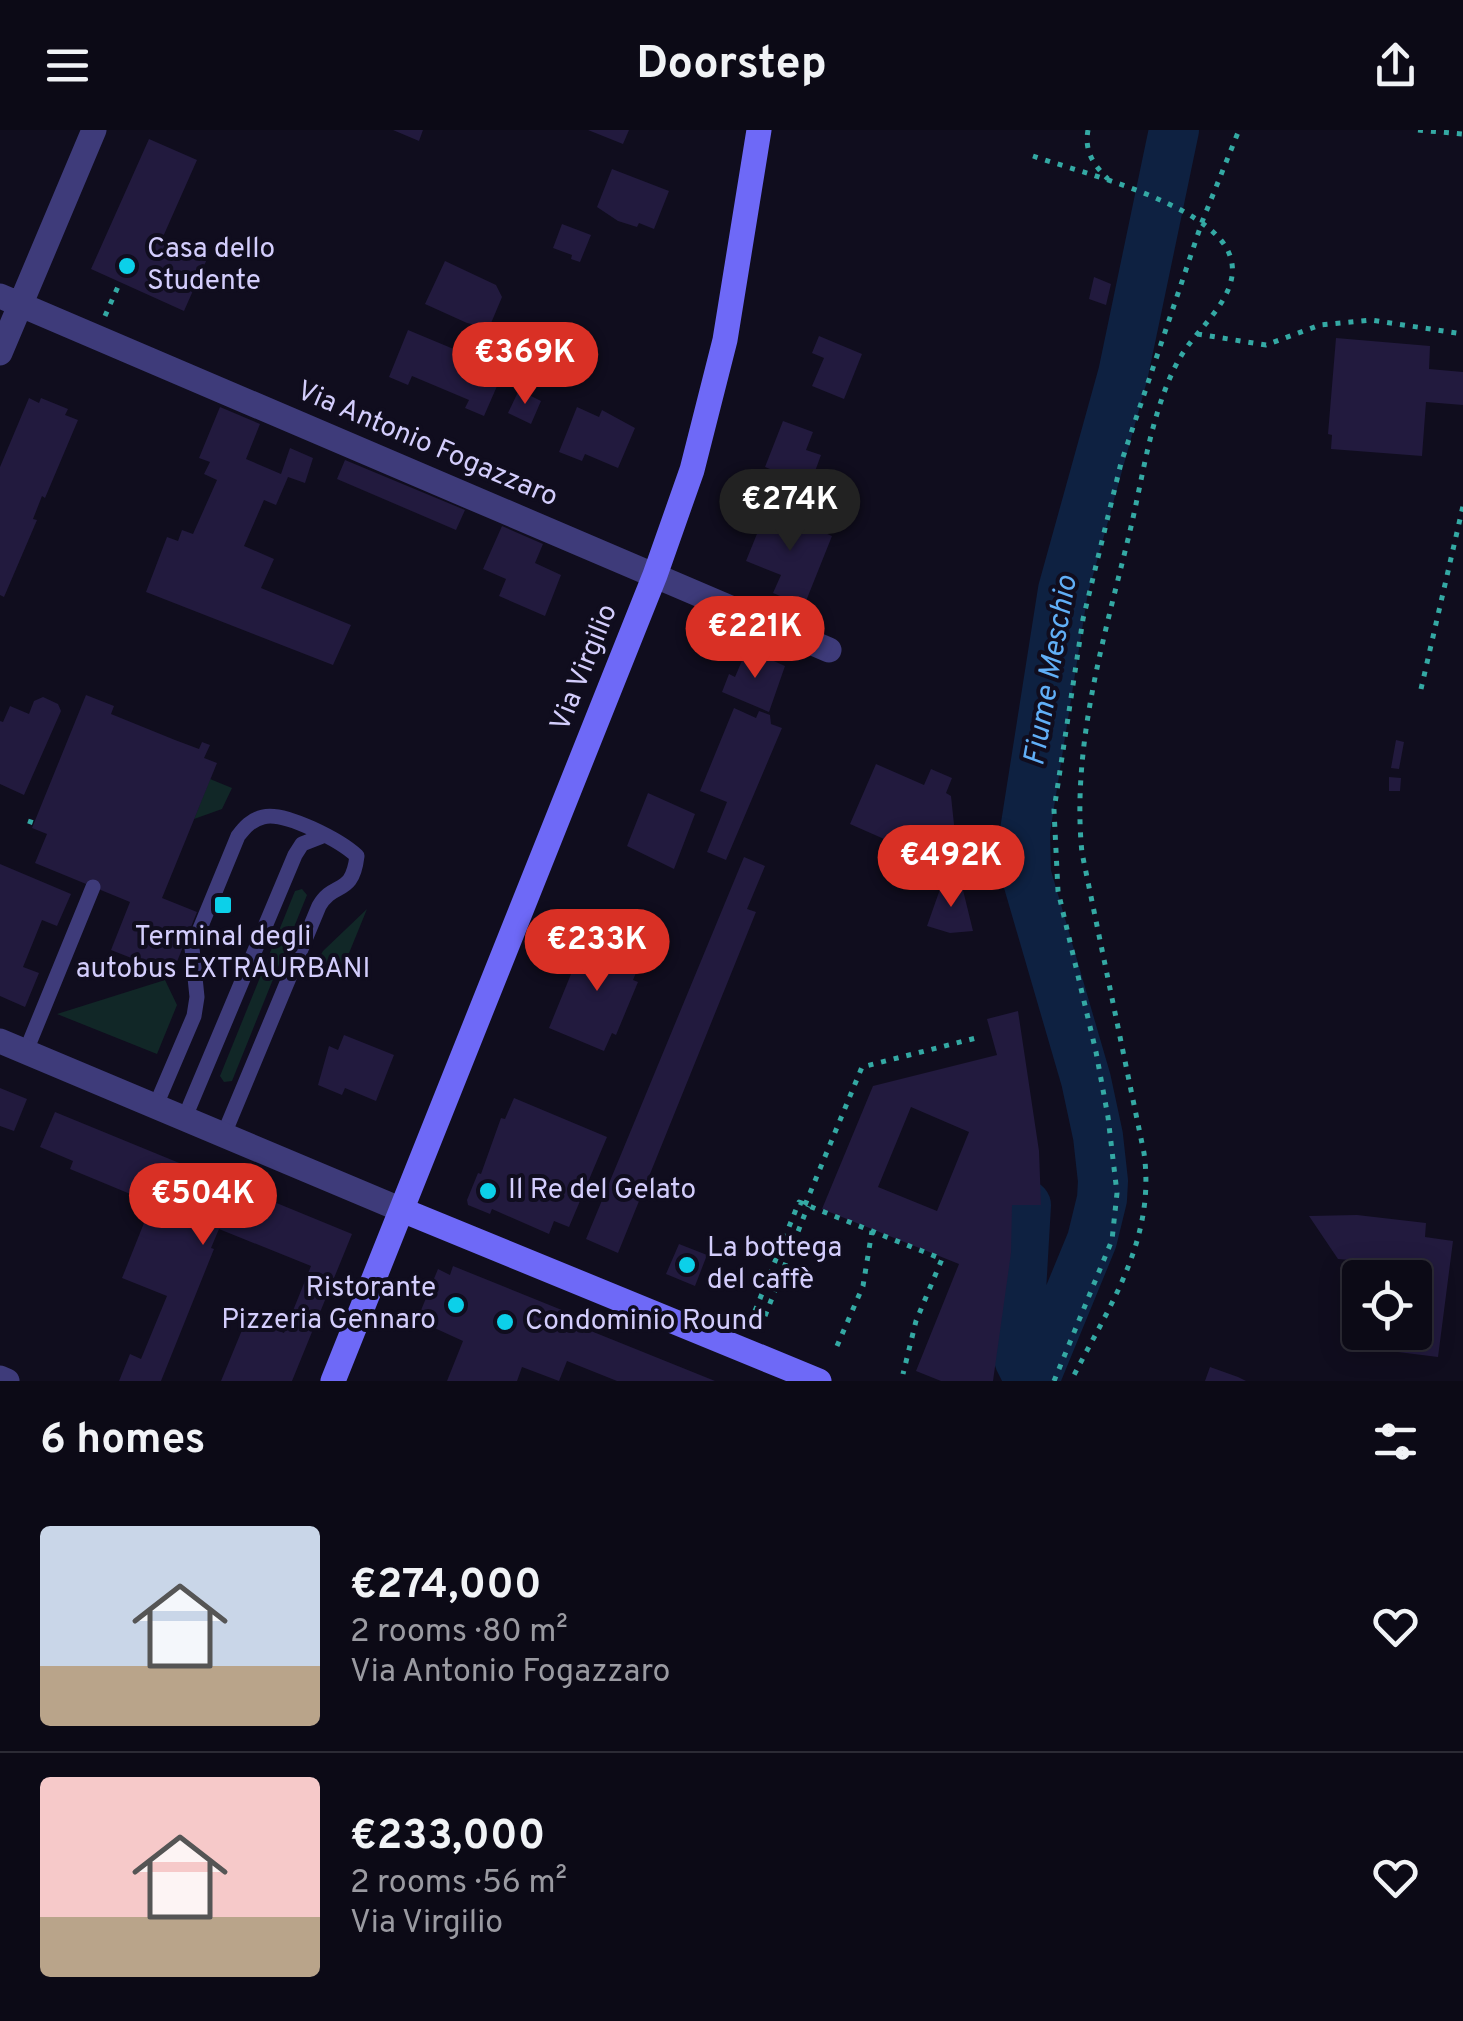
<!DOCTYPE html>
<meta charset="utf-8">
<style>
:root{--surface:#0c0a16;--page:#15131f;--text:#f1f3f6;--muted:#9a9aa1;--line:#2c2b35;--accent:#d93025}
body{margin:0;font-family:Overpass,sans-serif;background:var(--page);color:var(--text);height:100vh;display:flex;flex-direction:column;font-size:38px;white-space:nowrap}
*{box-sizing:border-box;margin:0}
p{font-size:32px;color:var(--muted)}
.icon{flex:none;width:55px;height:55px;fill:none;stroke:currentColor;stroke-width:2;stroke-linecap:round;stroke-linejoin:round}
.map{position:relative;height:1251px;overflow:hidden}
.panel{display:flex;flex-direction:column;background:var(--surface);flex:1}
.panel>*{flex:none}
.tools{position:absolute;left:1342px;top:1130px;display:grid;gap:20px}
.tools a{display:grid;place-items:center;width:90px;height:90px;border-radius:10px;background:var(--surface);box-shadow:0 5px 25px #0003,0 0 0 2px var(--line);font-size:50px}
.price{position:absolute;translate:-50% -85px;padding:0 22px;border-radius:35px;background:var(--accent);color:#fff;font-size:32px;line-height:65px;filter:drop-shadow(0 2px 5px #0008)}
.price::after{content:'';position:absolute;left:50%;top:60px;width:30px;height:22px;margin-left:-15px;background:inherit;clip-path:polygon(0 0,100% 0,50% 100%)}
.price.current{background:#222;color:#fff}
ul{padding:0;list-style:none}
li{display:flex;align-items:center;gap:30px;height:250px;padding:0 40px}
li+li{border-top:2px solid var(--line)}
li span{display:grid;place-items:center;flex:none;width:280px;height:200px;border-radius:10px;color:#555}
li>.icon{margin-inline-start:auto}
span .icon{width:120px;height:120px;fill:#fffc;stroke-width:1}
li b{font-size:42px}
h2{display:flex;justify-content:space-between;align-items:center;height:120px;padding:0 40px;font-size:42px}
header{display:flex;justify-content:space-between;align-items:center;height:130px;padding:0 40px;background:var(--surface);font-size:45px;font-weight:700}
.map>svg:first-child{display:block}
</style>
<header><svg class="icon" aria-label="menu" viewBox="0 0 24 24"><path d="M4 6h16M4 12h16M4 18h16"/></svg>Doorstep<svg class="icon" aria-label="share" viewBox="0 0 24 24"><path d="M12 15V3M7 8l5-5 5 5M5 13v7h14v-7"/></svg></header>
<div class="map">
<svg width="1463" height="1251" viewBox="0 0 1463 1251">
<rect width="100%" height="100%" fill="#100d1e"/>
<path fill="#112727" d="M210 649 232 658 222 679 194 689Z
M302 759 307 765 232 951 224 952 220 946 295 761Z
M367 779 345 833 310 844 323 821Z
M165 850 177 875 157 924 57 884Z"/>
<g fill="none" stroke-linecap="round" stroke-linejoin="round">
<path stroke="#0e2141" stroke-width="50" d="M1026 1075 1018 1213 1019 1229 1030 1251
M1034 1251 1092 1110 1102 1069 1103 1051 1098 1006 1086 950 1026 744 1025 701 1063 460 1123 244 1174 0"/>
</g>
<path fill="#221a3e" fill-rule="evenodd" d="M393 0H423L419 11Z
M588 0H629L623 14Z
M149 9 197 30 162 109 207 129 184 181 91 139Z
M612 39 669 61 654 99 639 93 637 97 618 91 597 77Z
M562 94 591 105 580 132 571 129 572 125 553 118Z
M445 131 496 155 502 167 489 198 467 193 425 174Z
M1094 147 1111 154 1106 175 1089 169Z
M408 200 504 240 484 286 465 278 469 270 412 246 408 255 389 247Z
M819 206 862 224 844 269 812 256 824 228 812 223Z
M1336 208 1430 216 1429 239 1463 242V275L1426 272 1422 326 1331 319 1332 305 1328 304Z
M519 260 541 271 531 294 508 283Z
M29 268 39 273 41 268 68 279 65 285 78 290 45 368 42 366 33 389 37 390 4 467 0 465V337Z
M220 277 260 294 246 329 281 344 290 318 313 328 305 353 288 347 276 375 264 370 244 416 274 429 261 458 351 495 333 535 146 462 167 407 178 411 182 400 193 404 217 350 204 344 210 332 199 328Z
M577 277 599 287 602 280 635 298 618 338 585 324 582 331 559 322Z
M783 291 813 302 806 320 821 325 810 355 765 337Z
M345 330 465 380 456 400 337 349Z
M767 379 832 406 804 476 773 463 781 445 746 431Z
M502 396 543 414 535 433 561 445 545 486 499 466 506 449 483 439Z
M747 519 785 536 769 582 722 562 729 544 735 547Z
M86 565 114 576 111 584 175 610 199 619 202 612 210 615 204 628 217 633 162 768 197 782 172 844 111 820 130 772 35 733 47 704 32 698Z
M43 567 58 574 61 581 24 665 0 654V591L3 592 10 576 29 584 34 571Z
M734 578 756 588 759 581 770 585 771 594 782 598 726 730 707 722 727 672 700 661Z
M1396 610 1404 612 1399 639 1391 638Z
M876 634 924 655 931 639 952 648 946 663 951 666 959 742 850 694Z
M1389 647 1401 648 1400 661H1389Z
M648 663 695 684 674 739 627 716Z
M744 727 765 736 747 779 756 782 618 1123 586 1109Z
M0 734 71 764 57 796 42 790 23 837 39 843 25 877 0 866Z
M944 748 962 756 973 801 950 803 927 796Z
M587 805 642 828 633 850 638 852 616 905 612 903 604 921 549 898Z
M1018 881 1039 1021 1041 1075H1012L1011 1123 993 1251H941L916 1241 959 1134 822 1079 873 956 997 925 987 889ZM911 977 969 1002 937 1081 878 1057Z
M344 905 394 925 376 971 345 958 342 965 318 955 329 916 338 920Z
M0 958 27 969 14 1001 0 996Z
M514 968 607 1007 569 1097 554 1091 549 1104 492 1079 490 1084 468 1075 467 1070 478 1043 481 1044 501 988 505 989Z
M55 982 352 1104 292 1251H221L247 1188 284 1203 311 1136 219 1099 211 1118 214 1119 161 1251H119L130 1224 141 1229 167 1166 122 1148 152 1073 70 1039 73 1031 40 1017Z
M1357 1085 1426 1093 1425 1107 1453 1111 1438 1227 1390 1221 1393 1202H1415V1148H1372L1373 1132 1338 1129 1309 1086Z
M679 1114 707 1125 695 1156 666 1144Z
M453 1136 584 1189 581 1197 715 1251H617L567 1231 559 1251 522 1237 517 1251H447L463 1211 417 1190 438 1139 450 1145Z
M1210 1237 1238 1247 1246 1251H1205Z"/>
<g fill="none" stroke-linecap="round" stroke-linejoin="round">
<path stroke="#34a9a4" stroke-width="5" stroke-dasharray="5 8" stroke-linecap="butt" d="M1088 0C1084 22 1094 35 1108 49
M1418 0 1463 4
M1033 26C1082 43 1204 72 1228 121 1245 156 1209 188 1190 213 1179 227 1171 244 1165 260 1148 305 1141 355 1130 401 1105 505 1071 615 1082 723L1144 1023C1156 1110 1109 1176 1071 1251
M105 186 120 152
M1197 204 1266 215 1320 195 1371 190 1463 204
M1421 559 1463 376
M28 691 34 693
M805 1075 862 937 980 907
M755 1181 799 1072 942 1129 916 1191 903 1244
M765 1186 808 1076
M837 1216 863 1156 872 1101
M1054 1251 1112 1110 1117 1063 1108 987 1096 922 1058 761 1054 680 1083 489 1121 333 1202 92 1239 0"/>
<path stroke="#3e3b7a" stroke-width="15" d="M26 921 93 757
M156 975 194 886 197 867 192 818 238 706C245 697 251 690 263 687 285 681 341 711 357 726 352 767 334 750 319 776L224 1004
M185 987 295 725 302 714 325 705"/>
<path stroke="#3e3b7a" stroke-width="25" d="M0 166 829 520
M0 223 94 0
M0 911 402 1080
M0 1248 7 1251"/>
<path stroke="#6e69f7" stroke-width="25" d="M402 1080 819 1251
M333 1251 655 445 692 340 725 210 759 0"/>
</g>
<g fill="#0cd0e9" stroke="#100d1e" stroke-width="4">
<circle cx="127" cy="136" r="10"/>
<rect x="213" y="765" width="20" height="20" rx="5"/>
<circle cx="488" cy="1061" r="10"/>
<circle cx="687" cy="1135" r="10"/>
<circle cx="456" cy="1175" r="10"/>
<circle cx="505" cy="1192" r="10"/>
</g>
<g text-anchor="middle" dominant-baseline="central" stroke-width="8" stroke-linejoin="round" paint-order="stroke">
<g font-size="28" fill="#d3cdfc" stroke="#100d1e" text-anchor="start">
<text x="147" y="120">Casa dello<tspan x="147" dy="32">Studente</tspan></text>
<text x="223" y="808" text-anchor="middle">Terminal degli<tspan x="223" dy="32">autobus EXTRAURBANI</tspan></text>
<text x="508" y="1061">Il Re del Gelato</text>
<text x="707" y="1119">La bottega<tspan x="707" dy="32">del caffè</tspan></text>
<text x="436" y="1159" text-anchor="end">Ristorante<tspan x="436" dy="32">Pizzeria Gennaro</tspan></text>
<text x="525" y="1192">Condominio Round</text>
</g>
<g font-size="28" fill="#d3cdfc" stroke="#100d1e">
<text transform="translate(427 315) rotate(23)">Via Antonio Fogazzaro</text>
<text transform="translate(585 538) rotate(-68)">Via Virgilio</text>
</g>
<g font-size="30" font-style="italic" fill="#61aff7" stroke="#100d1e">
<text transform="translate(1052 541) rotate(-80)">Fiume Meschio</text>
</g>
</g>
</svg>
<div class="tools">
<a><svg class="icon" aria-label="locate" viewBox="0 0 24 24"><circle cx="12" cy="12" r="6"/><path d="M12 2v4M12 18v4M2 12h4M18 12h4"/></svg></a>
</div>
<b class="price" style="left:525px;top:277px">€369K</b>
<b class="price current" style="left:790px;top:424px">€274K</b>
<b class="price" style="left:755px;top:551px">€221K</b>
<b class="price" style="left:951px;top:780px">€492K</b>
<b class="price" style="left:597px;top:864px">€233K</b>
<b class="price" style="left:203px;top:1118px">€504K</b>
</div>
<section class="panel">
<h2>6 homes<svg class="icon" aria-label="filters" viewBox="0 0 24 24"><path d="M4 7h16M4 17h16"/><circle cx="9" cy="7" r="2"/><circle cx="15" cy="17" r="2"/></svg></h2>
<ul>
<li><span style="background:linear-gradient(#c9d6e8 70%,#b9a48a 0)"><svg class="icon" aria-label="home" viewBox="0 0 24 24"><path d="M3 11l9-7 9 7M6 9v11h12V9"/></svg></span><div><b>€274,000</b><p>2 rooms · 80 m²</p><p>Via Antonio Fogazzaro</p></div><svg class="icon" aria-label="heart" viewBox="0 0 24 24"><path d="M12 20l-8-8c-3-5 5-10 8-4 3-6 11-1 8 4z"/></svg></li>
<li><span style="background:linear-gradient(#f6c9c9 70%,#b9a48a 0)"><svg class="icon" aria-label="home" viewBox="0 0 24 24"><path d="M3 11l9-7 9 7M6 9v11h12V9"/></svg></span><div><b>€233,000</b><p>2 rooms · 56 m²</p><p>Via Virgilio</p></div><svg class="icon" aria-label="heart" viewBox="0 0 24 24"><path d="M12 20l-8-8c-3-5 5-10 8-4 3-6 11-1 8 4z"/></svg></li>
</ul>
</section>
